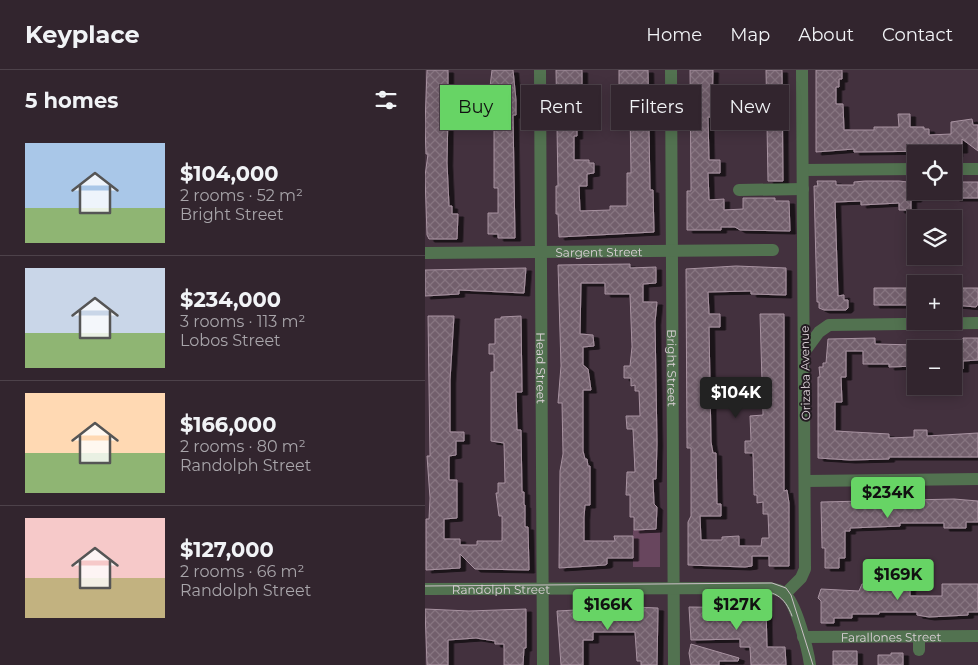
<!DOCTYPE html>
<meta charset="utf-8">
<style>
:root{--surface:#32252e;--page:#3d313a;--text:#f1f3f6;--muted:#a8a5aa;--line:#4d424a;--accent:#67d465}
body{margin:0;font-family:Montserrat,sans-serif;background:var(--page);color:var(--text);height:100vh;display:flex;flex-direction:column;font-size:19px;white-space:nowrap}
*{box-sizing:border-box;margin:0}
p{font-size:16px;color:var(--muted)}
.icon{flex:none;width:28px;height:28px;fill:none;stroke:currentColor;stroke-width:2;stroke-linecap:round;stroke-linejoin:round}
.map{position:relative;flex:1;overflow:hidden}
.sheet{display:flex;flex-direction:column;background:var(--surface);width:425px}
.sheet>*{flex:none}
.hud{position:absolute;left:15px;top:15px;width:462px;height:45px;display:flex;gap:10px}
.buttons{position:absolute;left:482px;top:75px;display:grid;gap:10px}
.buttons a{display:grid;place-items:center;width:55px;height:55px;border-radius:0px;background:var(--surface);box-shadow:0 2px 12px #0003,0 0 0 1px var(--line);font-size:25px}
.price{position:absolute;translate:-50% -42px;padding:0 11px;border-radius:5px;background:var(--accent);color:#111;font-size:16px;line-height:32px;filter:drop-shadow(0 1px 2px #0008)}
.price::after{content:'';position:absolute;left:50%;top:30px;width:15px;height:11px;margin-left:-8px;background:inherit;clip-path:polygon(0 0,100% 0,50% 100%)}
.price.active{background:#222;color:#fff}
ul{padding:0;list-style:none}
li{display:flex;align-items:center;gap:15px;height:125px;padding:0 25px}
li+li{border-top:1px solid var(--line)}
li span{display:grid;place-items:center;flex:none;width:140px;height:100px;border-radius:0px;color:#555}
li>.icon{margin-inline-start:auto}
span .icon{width:60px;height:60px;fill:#fffc;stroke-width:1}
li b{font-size:21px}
h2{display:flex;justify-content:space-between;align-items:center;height:60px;padding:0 25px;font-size:21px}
.chip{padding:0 18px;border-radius:0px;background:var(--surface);box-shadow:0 2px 12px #0003,0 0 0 1px var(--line);font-size:18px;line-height:45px}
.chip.active{background:var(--accent);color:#111}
header{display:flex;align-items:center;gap:30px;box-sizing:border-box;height:70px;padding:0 25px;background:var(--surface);border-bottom:1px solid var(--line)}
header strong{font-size:24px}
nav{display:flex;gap:28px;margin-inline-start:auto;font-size:18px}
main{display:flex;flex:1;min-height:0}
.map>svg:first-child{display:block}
</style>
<header>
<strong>Keyplace</strong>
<nav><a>Home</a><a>Map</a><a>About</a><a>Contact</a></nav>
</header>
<main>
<section class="sheet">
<h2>5 homes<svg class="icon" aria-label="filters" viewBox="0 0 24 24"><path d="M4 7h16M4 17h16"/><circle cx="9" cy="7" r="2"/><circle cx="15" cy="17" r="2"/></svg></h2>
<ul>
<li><span style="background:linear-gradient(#a9c7e8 65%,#8fb573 0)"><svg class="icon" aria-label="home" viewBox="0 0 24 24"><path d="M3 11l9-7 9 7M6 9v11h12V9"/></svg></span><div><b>$104,000</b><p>2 rooms · 52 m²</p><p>Bright Street</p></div></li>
<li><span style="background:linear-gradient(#c9d6e8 65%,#8fb573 0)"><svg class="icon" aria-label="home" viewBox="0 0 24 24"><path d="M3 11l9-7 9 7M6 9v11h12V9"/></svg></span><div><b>$234,000</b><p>3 rooms · 113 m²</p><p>Lobos Street</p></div></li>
<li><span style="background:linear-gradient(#ffd9b3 60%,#8fb573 0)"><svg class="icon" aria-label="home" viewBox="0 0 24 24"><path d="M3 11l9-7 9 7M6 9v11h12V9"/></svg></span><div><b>$166,000</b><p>2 rooms · 80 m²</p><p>Randolph Street</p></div></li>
<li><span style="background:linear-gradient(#f6c9c9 60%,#c2b280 0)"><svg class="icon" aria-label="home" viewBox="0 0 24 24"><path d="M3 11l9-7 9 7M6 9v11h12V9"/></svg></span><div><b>$127,000</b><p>2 rooms · 66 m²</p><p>Randolph Street</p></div></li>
</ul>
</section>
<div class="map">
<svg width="553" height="595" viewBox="0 0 553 595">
<defs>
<pattern id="building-cross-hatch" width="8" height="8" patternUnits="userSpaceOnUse" patternTransform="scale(1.25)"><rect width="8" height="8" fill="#725e6c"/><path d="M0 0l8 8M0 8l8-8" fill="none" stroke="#867480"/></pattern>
<filter id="shadow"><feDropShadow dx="5.5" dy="3" stdDeviation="0" flood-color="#0009"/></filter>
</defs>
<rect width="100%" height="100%" fill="#43313e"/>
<path fill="#68465e" d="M208 460H235V497H208Z"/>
<path fill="url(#building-cross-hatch)" stroke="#a893a1" filter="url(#shadow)" d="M2 0H23V19H33L30 41H23L22 93 24 136H27V144H33L32 169H4L2 165 0 106 3 84H1L0 55Z
M67 0H88L91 30V45H88L90 168H73V164H63V143H73V118H69V55L67 17H65Z
M131 0H157V40L156 53H152V66H149V90H164V93H169V103L162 104V116H154L155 141 185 140V136H202V103H206L205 40H202V15H194V0H223L225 120H228L229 162 134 167 133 144H131V116H133Z
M265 0H288L287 47H283L284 90H295V103H283L284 130 299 129V140L318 139V128H350V131H364L365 161 315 160 310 157H296V160H262V121H266Z
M341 0H357L358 111H343Z
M391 0H417V9H414V17H411V34H418L419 60H449V57H474L473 44H485V57H499V59H504V65L526 64V52L547 49 548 55H553V81L537 69V80H532V84H517V81L429 82V79L391 82Z
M392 111H411V115H429V112L440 111H474L491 113V129H486V140H474V133L436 135V131L410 132 413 226 419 225V230H423V238L421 240H399L394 238V232H392L389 116H393Z
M531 112H553V128H529V113Z
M205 194V198L231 197V213L218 214V232H232L230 252 232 373 231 409H228L229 434 232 437 231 459 209 460V447H205V425H201L202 402H210L208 359H202L201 346H215L214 321H210V315L206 316V308H199V296H205L207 277 205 224H180V213H156L155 264 168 265 169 276 158 277V295L163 299 166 320H158V381L160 389H162L163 396H165V435H160L159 447V471H190L189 466H208V488H182V494L180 495 134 498 135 401 138 384 137 333H133L136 296 133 195Z
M311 196 361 198V225L326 224V221L283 222 284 244H295V257H284L286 372 288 383H291L292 434H296V446H275L276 470H297V467L314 466V476H336L337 468H344L343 444H338V432L332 433V425H329L328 383H320V371H326L325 346 338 345 335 244H359V421L362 420 364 433V496H344V486H327V496L320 497 263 495V452L266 446V378H262L261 199Z
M101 198 99 223 34 220V224L0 226V200Z
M449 218H491V235H449Z
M529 218H553V234L551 237 529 235Z
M3 246H29L25 310V362H39V371H31V385L24 386V410H32V448L19 449V469H35V475H52V471H77V446H74L71 423H73V413H80L79 373 66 371V302H69V284H64V274H70V249H76V247L96 246 97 322H91L92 360H96L97 422H99V435H100V457H103L104 500 50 499 35 484V498L1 500V449H4L5 428 2 386H5Z
M450 268V274L491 275V296L464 297V294H438V281H421V307H416L417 332H410V361L464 364V368L489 367V360H502V366L553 363V387H464V389L425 390 393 388V307H395L394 297H398V293H401L403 269Z
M538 268H553V290L538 291V299H529V274L538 273Z
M529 429 553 431V452H541V458H519V453H475V456L425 458V461H420V488H414V498H400V478H397L396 432Z
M470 512H482V516H485V526H517V514H553V542H543V545L504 547 492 545V542H454V544H427V548H409V553H396V531L393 528 396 519 434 521 437 514H470Z
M208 537 233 538 232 595H216V591H212L210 562H168V570H158V595H136L132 541Z
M264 537 341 538 342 577H360L361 595H326L325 577H315V569L266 570Z
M0 539 44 541 101 539V578H99L98 595H79V574H70V571L51 568 23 570V595H2Z
M266 574 314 588 313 591H294V595H266L264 583Z
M408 581H432V595H408Z
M466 583H478V595H453V585H466Z"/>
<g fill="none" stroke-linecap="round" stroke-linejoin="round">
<g stroke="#527250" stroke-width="12">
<path id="s1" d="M115 0 118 595"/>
<path id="s2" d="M246 0 249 595"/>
<path d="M529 99H553"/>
<path d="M378 100 491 99"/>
<path d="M314 120 378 119"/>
<path id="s3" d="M0 183 348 180"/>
<path d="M380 281 394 262 404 255 553 253"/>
<path d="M381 411 553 409"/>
<path id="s4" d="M0 519 344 518C349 519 355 520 359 523 371 532 383 580 385 595"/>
<path d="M360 524 376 508 380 499 377 0"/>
<path d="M494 566V580"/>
<path id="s5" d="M378 567 553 566"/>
</g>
<path stroke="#cbbfc7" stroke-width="1" d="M0 516 347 513 361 518 366 525 388 595
M327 520C348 520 360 526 367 546"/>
</g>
<g text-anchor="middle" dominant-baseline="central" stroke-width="4" stroke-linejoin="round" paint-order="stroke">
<g font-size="12" fill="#ddd2d9" stroke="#241c22">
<text stroke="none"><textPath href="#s3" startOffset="174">Sargent Street</textPath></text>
<text stroke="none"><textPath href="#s1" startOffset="298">Head Street</textPath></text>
<text stroke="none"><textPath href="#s2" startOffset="298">Bright Street</textPath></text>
<text transform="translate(380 303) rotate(-91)">Orizaba Avenue</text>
<text stroke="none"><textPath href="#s4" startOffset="76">Randolph Street</textPath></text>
<text stroke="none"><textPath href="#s5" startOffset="88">Farallones Street</textPath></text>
</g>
</g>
</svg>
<div class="buttons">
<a><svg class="icon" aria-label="locate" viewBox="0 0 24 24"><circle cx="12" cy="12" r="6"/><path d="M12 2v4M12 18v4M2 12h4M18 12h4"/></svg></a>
<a><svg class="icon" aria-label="layers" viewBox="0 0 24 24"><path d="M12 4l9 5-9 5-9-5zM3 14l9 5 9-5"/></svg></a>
<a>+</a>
<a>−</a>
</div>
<b class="price active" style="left:311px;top:349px">$104K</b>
<b class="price" style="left:463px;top:449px">$234K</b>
<b class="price" style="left:473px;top:531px">$169K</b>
<b class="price" style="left:183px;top:561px">$166K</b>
<b class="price" style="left:312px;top:561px">$127K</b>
<div class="hud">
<a class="chip active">Buy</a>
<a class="chip">Rent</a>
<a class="chip">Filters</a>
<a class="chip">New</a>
</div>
</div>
</main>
